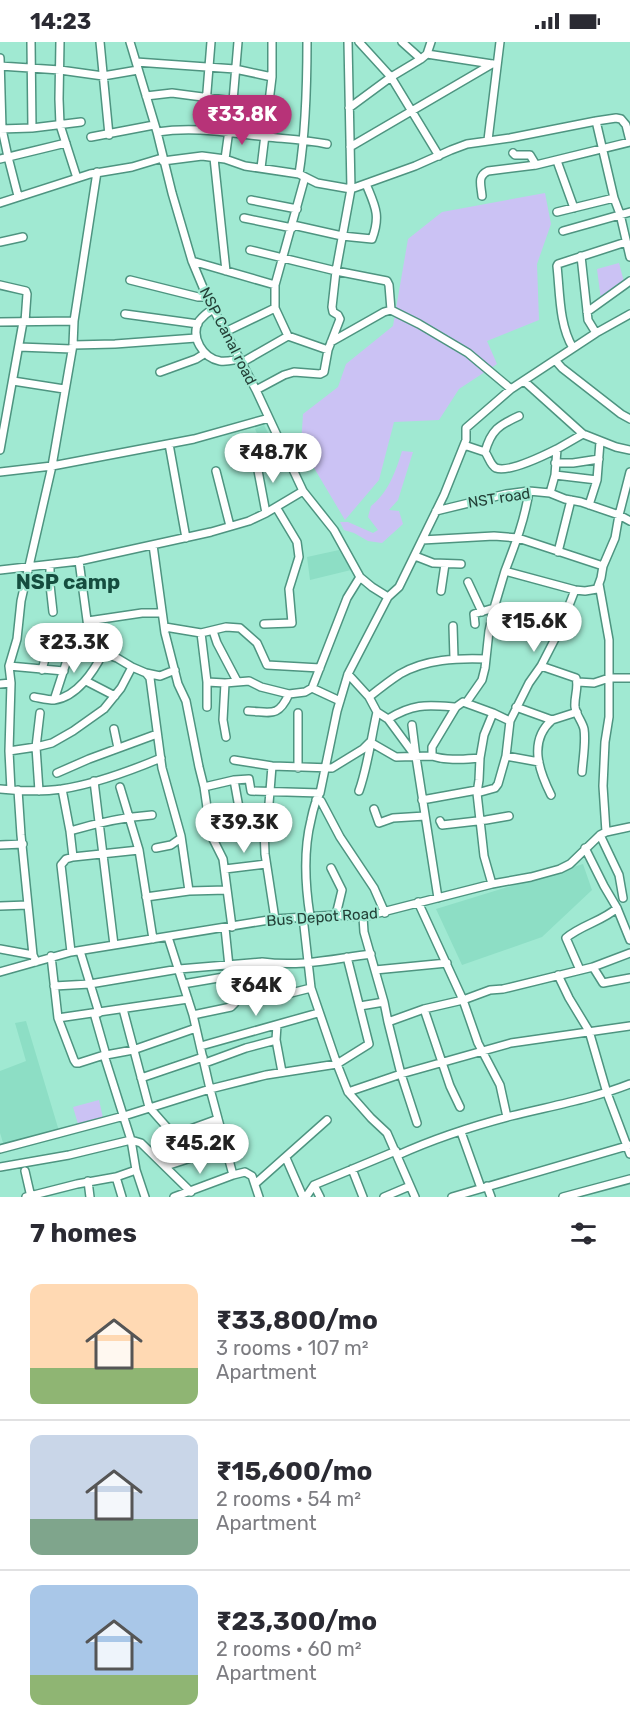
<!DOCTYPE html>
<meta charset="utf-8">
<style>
:root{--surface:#fff;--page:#f2f2f3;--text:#2b2b33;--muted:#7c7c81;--line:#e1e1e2;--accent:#b73378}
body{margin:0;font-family:Rubik,sans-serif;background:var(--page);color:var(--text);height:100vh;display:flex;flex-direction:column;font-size:22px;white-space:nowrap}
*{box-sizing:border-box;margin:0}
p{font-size:20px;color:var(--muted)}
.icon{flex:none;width:33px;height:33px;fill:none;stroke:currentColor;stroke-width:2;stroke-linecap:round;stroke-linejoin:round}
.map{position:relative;height:1155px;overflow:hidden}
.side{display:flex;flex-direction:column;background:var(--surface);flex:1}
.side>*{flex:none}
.price{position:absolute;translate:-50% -51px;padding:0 14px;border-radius:21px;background:#fff;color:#222;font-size:20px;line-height:39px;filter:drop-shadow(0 2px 3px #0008)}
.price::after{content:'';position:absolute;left:50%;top:36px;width:18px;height:14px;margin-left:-9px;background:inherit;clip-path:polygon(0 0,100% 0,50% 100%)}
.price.current{background:var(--accent);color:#fff}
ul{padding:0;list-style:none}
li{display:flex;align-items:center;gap:18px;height:150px;padding:0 30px}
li+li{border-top:2px solid var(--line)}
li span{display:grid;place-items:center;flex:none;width:168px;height:120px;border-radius:12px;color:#555}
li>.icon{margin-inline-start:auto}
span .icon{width:72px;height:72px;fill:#fffc;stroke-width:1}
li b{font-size:26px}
h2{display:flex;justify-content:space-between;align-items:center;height:72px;padding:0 30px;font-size:26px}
.status{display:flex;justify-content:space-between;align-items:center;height:42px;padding:0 30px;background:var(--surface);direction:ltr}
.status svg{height:16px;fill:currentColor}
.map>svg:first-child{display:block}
</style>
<div class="status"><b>14:23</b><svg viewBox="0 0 49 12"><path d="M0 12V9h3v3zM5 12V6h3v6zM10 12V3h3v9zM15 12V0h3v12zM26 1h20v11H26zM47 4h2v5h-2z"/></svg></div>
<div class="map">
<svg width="630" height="1155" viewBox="0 0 630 1155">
<rect width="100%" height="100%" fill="#a0e9d2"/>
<path fill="#8ddec5" d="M264 383 283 420 272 425 255 387Z
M339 508 351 528 310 538 307 515Z
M583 822 592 848 542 895 462 923 436 867Z
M26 979 59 1089 4 1104 0 1091V1029L26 1019 15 981Z"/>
<path fill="#cbc2f4" d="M545 151 551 182 537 222 539 278 487 299 497 322 459 347 439 378 394 380 379 438 345 478 301 404 303 372 338 345 346 322 393 284 408 197 442 170Z
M619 221 624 240 601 258 597 227Z
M402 409 413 410 398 458 389 468 399 469 403 482 382 501 368 499 354 491 344 488 340 480H348L373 491 378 488 368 475 371 464C388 451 396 429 402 409Z
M99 1058 103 1076 78 1082 73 1065Z"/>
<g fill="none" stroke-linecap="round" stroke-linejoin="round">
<defs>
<path id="minor" d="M31 0 32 86
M60 0 59 57 60 83 77 136
M100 0 109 93
M130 0 157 90 172 151 192 219 207 255 256 348 303 449 334 488 360 535 372 545 388 555
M359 0 391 35 439 114
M402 0 421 17 427 12 492 22H497
M427 12 431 0
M0 16 2 87 8 115 18 154
M136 20 235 27 272 35
M0 24 60 28 103 34 138 28
M146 54 172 51 233 59
M349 66 391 35 421 17
M596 79 614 156 620 172 630 215
M0 87 32 86 81 80
M204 87 211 0
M157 90C196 84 228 91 267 95 287 97 307 98 327 102
M91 95 154 83
M488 98 500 0
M350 105 492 22
M513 111 515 113H530L536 123
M214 116 226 229
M0 117 66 101
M225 117 233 59 238 0
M163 119 202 114 225 117 245 124 299 132 317 141 351 147 415 124 451 108 467 102 510 96 596 79 616 76 621 77 626 83 630 99
M557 119 574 166
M261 126 272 35V0
M299 132C306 88 307 45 307 0
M482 154C481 143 477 134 488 129L536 123 630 100
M251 158 297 167
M0 161 90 132 132 125 162 116
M557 170 614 156
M244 176 292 186
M293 183 342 194 372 197C381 173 375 164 366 142
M563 189 630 170
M0 200 23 195
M250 208 336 229 387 239 389 243 391 268
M581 214 588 278 596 291
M192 219 275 243
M130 238 198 255H207
M0 243 26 249 27 252 25 280
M275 266 288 294
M213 267C208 270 203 274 199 279 190 295 203 316 220 319 227 320 233 318 239 317
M587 270 630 239
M125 272 198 282
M74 279 97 130
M0 280 74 279 73 303 52 424 194 397 269 376
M225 290 275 266V243L305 135
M331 300 384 270 391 268 419 282 468 311 511 347
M73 303 115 302 196 296
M19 305 72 307
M573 306C559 283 560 251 557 224L558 222 626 200
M555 318 562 326 621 372 630 377
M241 321 288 294 328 308
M160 330 196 317 204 312
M13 339 64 347
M524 339 583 392 616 405 630 408
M256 348 284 333 294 330 320 332 324 330 328 308 340 277 338 273 333 270 332 265 336 229 351 147 348 0
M169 402 186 496
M464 403 485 410C489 415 490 423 496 426 509 431 545 413 557 407
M0 408 23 280
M485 410C491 388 499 383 519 374
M256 418 266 471
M555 421H573L599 417
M216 429 230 484
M0 430 52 424 21 559 17 597 9 624 11 641 9 709 11 748
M555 433 597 438
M550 451 555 433 557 407 583 392
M589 463 597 438 600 400
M436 469 506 452 529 449 550 451 565 457 581 460 619 473 630 479
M422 498 494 494 518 496 603 524
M153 503 165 591 178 642 186 659 199 725 204 745 211 793 223 817 232 885
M558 510 571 458
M415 514 433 521 461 522
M79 519 89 593
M50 523V543L53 570
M0 528 79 519 211 490 249 479 266 471 303 449
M505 529C515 503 525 477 529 449
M468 540 482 570
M599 542 609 598V675L605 700 603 744 606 790
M441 549 445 522
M88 579 142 571H162
M264 582 292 581 289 547 299 515 297 500 276 465
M475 582 474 572 494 566
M453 584 454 616
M165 585 201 591 226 585 240 586 257 601 267 623 320 626
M213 589 217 601 237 639
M201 591 207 640V665
M103 611 117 616 132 625
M9 624 64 629
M541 624 576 636C579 645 574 655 575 665 576 673 582 679 584 687 586 700 583 716 582 730
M42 628 50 598
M146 631 160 634 175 628
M348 632 369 655 377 670 388 677 416 715 438 856
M86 639 115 654
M207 640 225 641 223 678 226 695
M578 640 594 641 609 636H630
M225 641 249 639 261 645 289 652
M0 642 11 641
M312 646 340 659
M34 655C40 656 48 658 54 658 77 655 94 629 103 611 96 600 91 594 78 591
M369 655C379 647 389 639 400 632 426 617 457 616 486 617
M54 658 67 618
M466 661 482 638 485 626 489 589 494 566 505 529 575 548 585 549 597 547 601 536 603 524 615 496 619 473 630 430
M516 665 552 678 577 670
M248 669C271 670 278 676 289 652L305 650 312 646 347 556 360 535
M298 671V726
M388 677C414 661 427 663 456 665
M412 683 416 715
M114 687 118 706
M9 709 36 705 52 701 73 689 104 667 121 646 132 625 146 631 150 636 162 726 181 794 189 849
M432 714C447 719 464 717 480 716
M506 714 539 720
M234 718 272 724 332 726 363 707 370 700 396 715 432 714V705L456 665 463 660 493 671 510 679
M272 724 268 774 264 786 265 812 275 877
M57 731 89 717 157 692
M234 738 243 788
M94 739 114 903
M120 745 139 808 153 897
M204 745 234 738 249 737 251 749 320 751
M0 747C20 749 42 750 62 747 95 742 130 729 161 716
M62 747 70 789
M18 748 21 793 33 913 36 920
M39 749 36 705 40 671
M359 749C368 724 371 696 377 670
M477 751 495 746 498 742 506 714 510 679 529 641 541 624 559 589 575 548
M551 753C539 729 528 699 552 678
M316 758 321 759 340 795 374 846 385 871
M422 758 477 748
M374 767 379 781 393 776 425 774
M440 779 442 783 486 778 509 774
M211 793 264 786
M600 793 619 833 623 856
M0 803 23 802
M156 806 171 803 181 796
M585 806 604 844 617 866 630 898
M73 815 139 808
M331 826 342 848 336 873
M225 827 266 822
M492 842 484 814 477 751 479 738 480 716 484 693 493 671
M146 855 189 849 227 848
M418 860 463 958 478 1001 500 1043 507 1075
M0 864 28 863
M310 874C305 842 303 810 311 778 313 768 315 759 320 751L337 669 348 632 388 555 399 545 444 453 466 398V386L511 347 596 291 630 272
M303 875 311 946 337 1022 348 1050 371 1076 387 1091 415 1155
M363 875 364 890 384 960 388 980 401 1032 417 1081
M168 895 193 973 210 1047 233 1133 245 1130 252 1134 259 1155
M0 907 33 913
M80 909 99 971
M71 910 61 823 66 817 73 815 70 789C97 781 124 775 152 773
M51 914 58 976 74 1018 76 1021H79L104 1013
M262 920C301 925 332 917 371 912
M593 925 630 911
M375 928 447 921
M580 928 566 896C581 883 603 879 617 866
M0 930 71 910 275 877 336 873 363 875 492 842 531 835 560 827 570 822 600 793 606 790 630 785
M558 933 569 956 589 989 607 1051 630 1112
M183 942 230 934
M54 944 90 942 179 927 262 920 267 953 287 952 311 946
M360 964 384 960
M123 967 149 1065 194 1116
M424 967 450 1044 460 1065
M94 971 106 1013H104L131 1098 141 1101 191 1150
M193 973 231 965 235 961 230 934 225 886
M58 976 188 957
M388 980 424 967 463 958 490 948 503 947 593 925 603 941 630 936
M277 983 276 998 282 1030
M201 1004 318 971
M106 1013 133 1008 196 986
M205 1021 246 1006 276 998
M141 1036 203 1015
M348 1050 401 1032 511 1001 630 984
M461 1090 481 1146
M174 1093 218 1077
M0 1107 124 1074 210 1047 266 1033 337 1022 369 1002 347 915
M398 1113C433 1097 473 1084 511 1074 551 1064 592 1057 630 1042
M286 1116 303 1155
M166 1124 225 1105
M0 1125 69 1113 131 1098 136 1128 145 1155
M352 1127 363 1155
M25 1129 31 1155
M116 1135 122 1155
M88 1139 90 1155
M255 1142 327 1078
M314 1143 320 1155
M487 1144 491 1155
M26 1155 77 1142 116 1135 136 1128
M174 1155 233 1133
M306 1155 314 1143 396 1109
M384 1155 410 1144
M452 1155 630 1103
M563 1155 630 1137"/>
</defs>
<use href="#minor" stroke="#4e9480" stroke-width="10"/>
<use href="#minor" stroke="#fff" stroke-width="7"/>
</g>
<g text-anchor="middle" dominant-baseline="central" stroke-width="4.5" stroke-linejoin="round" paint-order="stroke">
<g font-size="15" fill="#234037" stroke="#a0e9d2">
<text transform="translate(228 294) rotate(63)">NSP Canal road</text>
<text transform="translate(499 456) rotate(-9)">NST road</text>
<text transform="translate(322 875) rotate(-4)">Bus Depot Road</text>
</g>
<g font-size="21" font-weight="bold" fill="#154d3f" stroke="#a0e9d2">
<text x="68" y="539">NSP camp</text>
</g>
</g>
</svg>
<b class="price current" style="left:242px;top:104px">₹33.8K</b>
<b class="price" style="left:273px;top:442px">₹48.7K</b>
<b class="price" style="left:534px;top:611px">₹15.6K</b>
<b class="price" style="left:74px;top:632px">₹23.3K</b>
<b class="price" style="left:244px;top:812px">₹39.3K</b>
<b class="price" style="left:256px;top:975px">₹64K</b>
<b class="price" style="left:200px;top:1133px">₹45.2K</b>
</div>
<section class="side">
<h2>7 homes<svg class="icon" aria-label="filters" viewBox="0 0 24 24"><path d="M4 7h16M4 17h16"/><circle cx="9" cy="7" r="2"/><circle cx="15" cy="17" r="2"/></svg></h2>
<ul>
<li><span style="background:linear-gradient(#ffd9b3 70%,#8fb573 0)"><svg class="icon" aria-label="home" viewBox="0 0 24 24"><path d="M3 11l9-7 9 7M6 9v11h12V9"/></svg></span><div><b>₹33,800/mo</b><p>3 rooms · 107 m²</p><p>Apartment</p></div></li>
<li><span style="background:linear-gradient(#c9d6e8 70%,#7fa58c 0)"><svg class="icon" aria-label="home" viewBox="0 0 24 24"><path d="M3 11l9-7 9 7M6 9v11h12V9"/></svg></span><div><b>₹15,600/mo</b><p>2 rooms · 54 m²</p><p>Apartment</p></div></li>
<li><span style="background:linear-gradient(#a9c7e8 75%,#8fb573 0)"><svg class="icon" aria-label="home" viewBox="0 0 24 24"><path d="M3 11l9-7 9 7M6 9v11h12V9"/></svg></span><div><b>₹23,300/mo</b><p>2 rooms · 60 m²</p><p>Apartment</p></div></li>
</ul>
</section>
